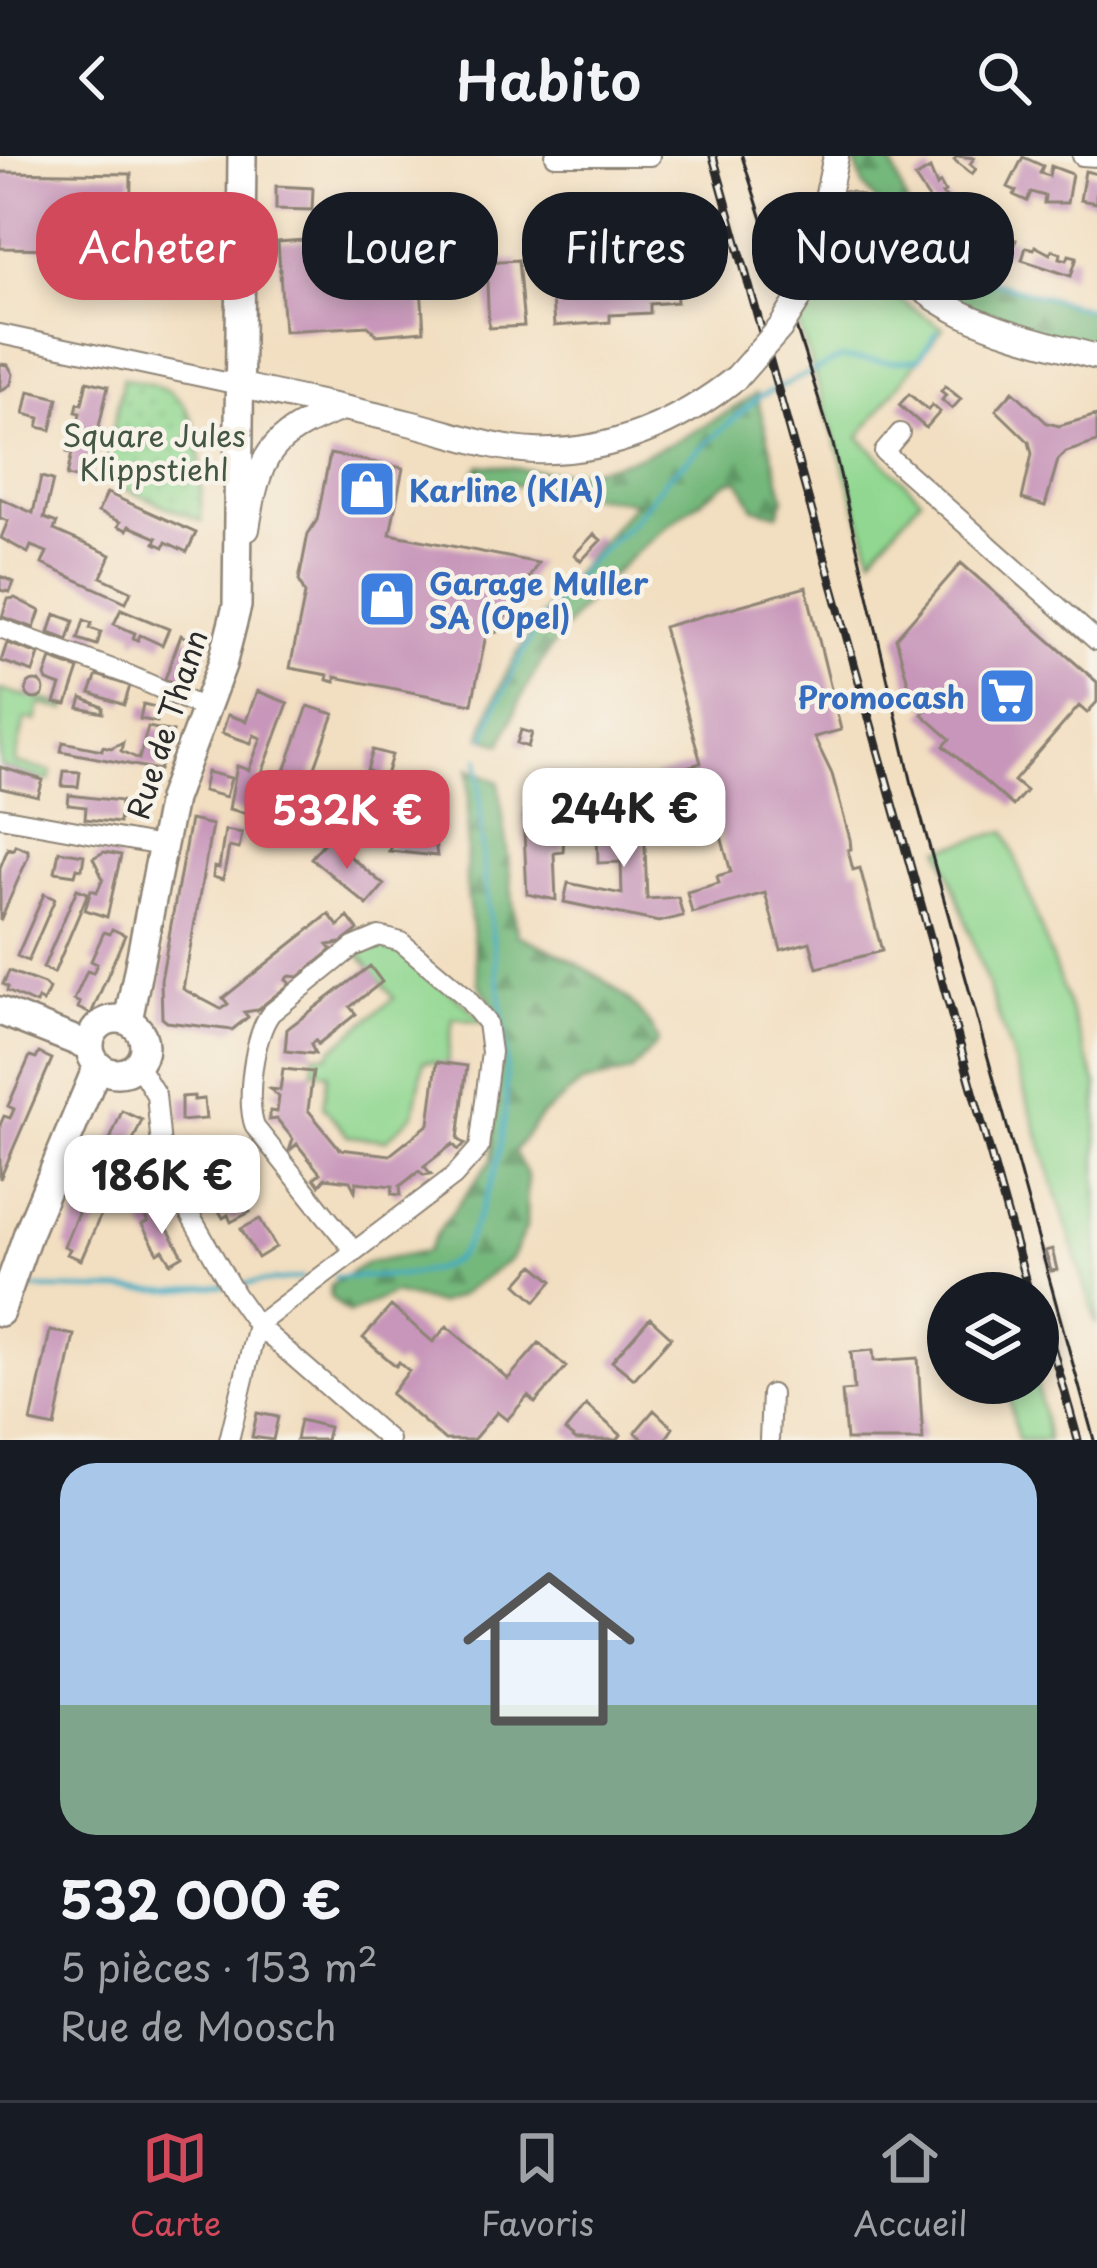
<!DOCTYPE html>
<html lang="fr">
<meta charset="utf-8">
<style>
:root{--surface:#171b24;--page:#242831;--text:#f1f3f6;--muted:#9ea1a6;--line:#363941;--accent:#d1495b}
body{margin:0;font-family:"Playpen Sans",sans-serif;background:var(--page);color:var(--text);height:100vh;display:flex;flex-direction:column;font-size:45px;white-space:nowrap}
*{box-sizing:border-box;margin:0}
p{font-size:39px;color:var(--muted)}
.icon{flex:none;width:66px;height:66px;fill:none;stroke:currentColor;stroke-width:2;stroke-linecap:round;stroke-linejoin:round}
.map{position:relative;height:1284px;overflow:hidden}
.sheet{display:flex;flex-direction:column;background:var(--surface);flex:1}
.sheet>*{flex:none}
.top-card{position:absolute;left:36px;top:36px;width:1026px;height:108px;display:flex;gap:24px}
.buttons{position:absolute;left:927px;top:1116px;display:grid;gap:24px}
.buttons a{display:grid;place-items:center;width:132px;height:132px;border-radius:50%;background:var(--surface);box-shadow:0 6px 18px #0003;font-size:60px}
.price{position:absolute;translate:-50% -102px;padding:0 27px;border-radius:24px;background:#fff;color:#222;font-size:39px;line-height:78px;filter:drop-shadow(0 3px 6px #0008)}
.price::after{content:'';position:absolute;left:50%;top:72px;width:36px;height:27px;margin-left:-18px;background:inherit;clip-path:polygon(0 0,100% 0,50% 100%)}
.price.on{background:var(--accent);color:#fff}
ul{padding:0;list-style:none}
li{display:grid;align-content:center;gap:24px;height:636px;padding:0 60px}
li+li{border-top:3px solid var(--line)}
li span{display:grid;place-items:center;height:372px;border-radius:36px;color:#555}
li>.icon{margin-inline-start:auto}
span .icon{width:216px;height:216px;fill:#fffc;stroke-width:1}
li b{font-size:51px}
.tag{padding:0 42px;border-radius:48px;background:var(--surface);box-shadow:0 6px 18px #0003;font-size:42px;line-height:108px}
.tag.on{background:var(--accent);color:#fff}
header{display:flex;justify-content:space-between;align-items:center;height:156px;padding:0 60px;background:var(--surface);font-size:54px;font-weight:600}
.dock{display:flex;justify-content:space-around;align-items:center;height:168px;border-top:3px solid var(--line);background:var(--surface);font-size:33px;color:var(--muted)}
.dock a{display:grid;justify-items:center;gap:6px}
.dock .on{color:var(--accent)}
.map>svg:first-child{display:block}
</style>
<header><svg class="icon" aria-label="back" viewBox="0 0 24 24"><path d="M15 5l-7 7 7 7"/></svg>Habito<svg class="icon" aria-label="search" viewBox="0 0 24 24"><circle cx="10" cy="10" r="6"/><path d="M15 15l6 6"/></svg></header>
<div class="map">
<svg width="1097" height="1284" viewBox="0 0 1097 1284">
<defs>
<pattern id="forest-firs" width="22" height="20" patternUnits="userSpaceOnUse" patternTransform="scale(3)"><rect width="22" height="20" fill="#74b87b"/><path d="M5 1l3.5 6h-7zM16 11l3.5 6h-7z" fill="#5f9665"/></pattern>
<pattern id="park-dots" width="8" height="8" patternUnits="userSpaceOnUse" patternTransform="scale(3)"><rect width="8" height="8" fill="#91d791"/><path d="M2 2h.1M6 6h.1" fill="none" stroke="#7db97d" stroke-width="1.8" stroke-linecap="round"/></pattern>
</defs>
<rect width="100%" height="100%" fill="#f7f3e8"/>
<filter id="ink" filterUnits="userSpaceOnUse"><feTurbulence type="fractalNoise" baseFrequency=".00833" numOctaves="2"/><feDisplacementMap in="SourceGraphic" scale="24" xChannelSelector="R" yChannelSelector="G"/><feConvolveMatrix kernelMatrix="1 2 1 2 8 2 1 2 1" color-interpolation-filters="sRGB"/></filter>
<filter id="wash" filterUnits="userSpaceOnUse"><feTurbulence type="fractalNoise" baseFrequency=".004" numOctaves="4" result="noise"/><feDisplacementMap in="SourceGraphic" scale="48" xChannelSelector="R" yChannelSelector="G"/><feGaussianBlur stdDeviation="2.7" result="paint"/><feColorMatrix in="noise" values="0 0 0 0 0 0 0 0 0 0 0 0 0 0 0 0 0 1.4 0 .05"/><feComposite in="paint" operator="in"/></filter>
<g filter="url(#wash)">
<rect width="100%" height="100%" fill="#f2dec0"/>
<path fill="#91d791" stroke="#5e815e" stroke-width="3" d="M826 77a19 19 0 1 1 38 0a19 19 0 1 1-38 0Z
M864 121 943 172 859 281 921 342 872 400 795 157Z
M0 534 67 549 66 554 40 548 36 565 25 563 15 607 52 616 50 625 0 611Z
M1006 675 1097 929V1169L1032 958 941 693Z
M385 780 487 867 453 862 447 908 424 905 414 958 386 984 348 980 323 950 328 917 313 916 315 898 329 899 331 894 394 842 353 791Z
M1006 1227H1037L1048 1284H1018Z"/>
<path fill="url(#forest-firs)" stroke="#507253" stroke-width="3" d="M853 0H889L911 58 976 121 1097 155V201L997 174 885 99 894 86 888 60 863 29Z
M756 238 784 342 778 358 754 352 739 324 729 325C631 391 541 474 502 588L481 581C508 486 573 420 635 346L471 323 480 309C508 310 537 317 565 316 636 312 698 276 756 238Z
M469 612 499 626 517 779C566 799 638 834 658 886L631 916 582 927 542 959 514 995 527 1019 526 1072 511 1103 457 1141 438 1148 394 1137 349 1157 330 1141 331 1129 368 1106 427 1095 441 1071 492 1004 500 862 479 828 466 727Z"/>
<path fill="url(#park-dots)" stroke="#5e815e" stroke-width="3" d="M123 222C137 226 158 228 170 236 209 262 200 324 201 365L103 324Z"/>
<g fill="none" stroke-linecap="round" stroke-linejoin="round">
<path stroke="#43acc2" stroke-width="4.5" d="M976 121 1097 156
M486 581 493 556 533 476 582 412 633 365 667 322 759 241 841 202 895 206 919 203 937 176
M335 1121C364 1121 429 1122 453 1105 464 1097 471 1077 476 1065 531 948 497 843 485 722 481 682 480 641 479 602
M236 1129 302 1122
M21 1132 172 1135 225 1130"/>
</g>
<g id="blocks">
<path fill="#c796ba" d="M957 0 974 2 970 8 976 13 972 18 954 4Z
M1023 1 1043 10 1040 17 1049 20 1051 10 1072 18 1067 47H1044L1045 40 1031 36 1027 45 1014 39 1016 35 1008 31Z
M930 13 937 30 940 27 945 36 942 38 955 50 951 52 954 57 943 64 915 22Z
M1085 15 1097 18 1096 47 1080 44Z
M0 16 131 18 130 94 0 92Z
M276 30 313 32 312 54 276 53Z
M976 68 986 72 984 76 991 79 993 75 1002 78 1000 81 1016 84 1010 100 963 82 967 71 975 73Z
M417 74 424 175 377 179 368 170 284 175 278 86 317 83 319 117 337 116 335 87 341 79Z
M1035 90 1050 98 1052 94 1061 97 1060 102 1067 104 1069 99 1077 101 1071 120 1022 104 1026 91 1034 93Z
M674 95 677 146 650 148V157L610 159V166L554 170 551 128 560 106 606 103 607 112 642 110V101Z
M518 104 524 170 489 172 486 106Z
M0 208 8 209 13 218 11 228 0 235Z
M87 225 108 230 87 325 67 320 72 297 67 296 69 287 74 288 80 257 76 256 78 247 82 248Z
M945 230 961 243 952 253 942 244 946 239 941 235Z
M29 235 58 242 51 274 38 271 40 262 24 258Z
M1013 235 1047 267 1059 270 1097 259V286L1066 296 1058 304 1045 350 1022 343 1032 298 1029 286 996 254Z
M909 238 928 254 932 249 940 256 926 272 899 249Z
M330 298 403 312 390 378 538 407 496 476 487 474 472 548 335 521V526L327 524 328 519 290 512 305 438 299 424 308 378 317 364Z
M41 321 53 324 44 362 57 367 54 374 111 399 101 421 131 435 126 446 42 408 47 396 31 390 28 397 1 382 8 365 0 362V342L33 357Z
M107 337 196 377 187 396 166 386 164 391 155 387 157 382 129 370 127 374 118 370 120 366 98 356Z
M594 378 601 384 581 405 574 399Z
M961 407 1097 526V546L1087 557 1079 550 1014 625 1026 635 1013 650 944 590 950 583 922 558 929 550 910 534 896 482Z
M0 420 14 426 10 436 0 434Z
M806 431 841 574 814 581 832 618 850 683 851 693 848 694 853 714 860 712 882 795 817 812 810 786 781 794 765 737 692 757 687 736 719 727 717 720 731 716 710 641 708 631 661 644 654 620 701 607 663 471Z
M15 442 40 455 34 472 2 461 8 443Z
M121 453 169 473 162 489 140 479 138 484 133 482 135 477 114 468Z
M55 458 74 465 68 484 49 477Z
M84 464 92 467 90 472 101 476 97 489 78 483Z
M181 479 206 490 190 528 184 531 165 523Z
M7 487 39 498 33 516 1 505Z
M51 503 79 513 67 549 55 547 61 530 47 525 45 520Z
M97 519 130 530 124 549 90 537Z
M26 534a9 9 0 1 1 18 0a9 9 0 1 1-18 0Z
M257 535 288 547 251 647 272 652 308 550 334 558 289 683 277 673 280 665 229 653 237 610 249 614 261 582 254 579 251 587 222 577 228 559 246 565Z
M82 542 103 551V557L79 552Z
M143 548 160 552 157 566 140 563Z
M148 571 173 576 159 614 61 595 63 586 102 594 103 590 111 592 123 586 121 595 139 603Z
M521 574 532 577 528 591 517 587Z
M373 594 392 599 385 623 367 614Z
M0 611 43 624 38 641 0 632Z
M64 615 80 616 78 631 62 630Z
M207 616 231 622 226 641 203 635Z
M421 618 426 621 437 700 389 695Z
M540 620 557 625 551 646 534 641Z
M355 628 374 634 359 684 340 677 342 670 329 666 336 642 350 646Z
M69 639 121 645 119 667 85 663 86 651 68 649Z
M617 647 644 665 647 743 678 741 683 760 659 766 564 746 568 727 622 738 621 706 598 707 596 648Z
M552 654 553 671H562L564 677 563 696 554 697 556 744 527 738 523 656Z
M190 664 212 669 183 833 221 853 228 848 223 842 329 758 338 770 348 761 358 774 341 787 328 789 332 794 299 821 290 820 286 823 290 828 257 854 244 856 248 861 232 874 167 866 162 862 161 824Z
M225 674 242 677 239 693 229 691 223 724 213 721 214 711 219 712Z
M328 682 384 729 367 749 311 702Z
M15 689 28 694V701L0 765V712L8 692 13 694Z
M59 695 84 699 82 713 77 712 75 719 55 716Z
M104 696 121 699 107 761 85 754 91 734 97 736 103 723 93 702Z
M77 733 88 737 54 817 43 812Z
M44 738 55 743 28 805 17 800Z
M112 773 125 779 91 858 78 852 80 847 74 844 87 815 93 817 97 808 91 805 104 776 110 778Z
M370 810 382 826 350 851 356 858 318 888 315 884 311 888 315 898 285 895 287 873Z
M9 815 44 828 49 833 43 846 38 843 36 848 7 835 8 831 3 828Z
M39 897 52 903 0 1023V969L4 960 10 962 12 958 14 953 8 950 30 900 36 902Z
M437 906 467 910 458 983 465 988 458 994 453 988 424 1010 431 1018 424 1019 419 1015 400 1030 401 1039 392 1038 393 1030 356 1026 355 1035 350 1025 325 1022 319 1029 314 1022 320 1017 297 988 289 995 293 983 277 963 269 964 270 955 277 956 279 941 270 933 280 934 283 913 313 916 308 954 340 993 390 999 429 968Z
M194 940V944L204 943 206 963 181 965V941Z
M122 955 142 964 81 1104 67 1098 70 1093 64 1090 85 1040 92 1042 94 1038 96 1033 90 1030 102 1001 109 1003 111 999 113 994 107 991Z
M192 990 205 1014 191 1021 178 998Z
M228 1017 250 1056 231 1066 228 1059 223 1062 218 1053 225 1049 212 1026Z
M157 1054 183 1100 171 1107 163 1094 158 1097 142 1069 148 1066 145 1061Z
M260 1063 276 1091 258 1102 241 1073Z
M1052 1093 1057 1114 1051 1115 1045 1095Z
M534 1109 553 1125 536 1145 517 1128Z
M391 1150 433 1186 447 1170 508 1223 539 1187 566 1211 535 1247 528 1240 507 1264 497 1256 473 1284H445L391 1238 409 1215 399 1206 396 1210 363 1182Z
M650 1162 671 1181 634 1223 612 1205Z
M50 1175 74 1179 55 1271 31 1266Z
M873 1194 874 1205 918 1202 923 1284H846L842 1235 854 1234 851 1196Z
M586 1249 621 1279 617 1284H576L565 1275Z
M654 1254 673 1272 665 1284H644L635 1276Z
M257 1257 278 1261 273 1284 252 1281Z
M300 1264 329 1271 326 1284H296Z"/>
</g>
</g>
<g filter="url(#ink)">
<use href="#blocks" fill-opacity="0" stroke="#8e8476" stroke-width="3"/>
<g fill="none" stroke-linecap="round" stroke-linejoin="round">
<defs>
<path id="street" d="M555 0H650
M1082 0 1097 1
M0 178 239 229
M900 277 884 296 1097 485
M0 472 129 519 206 553
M0 661 161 690
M137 908 156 939 162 1000 170 1024 235 1138 257 1169 229 1284
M354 1095 255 971C245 945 254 878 271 857L353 791 379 780 401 786 465 840 487 867 491 896 479 992 454 1020 257 1169 389 1284
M769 1284 771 1238"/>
<path id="secondary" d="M817 75a27 27 0 1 1 54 0a27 27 0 1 1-54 0Z
M824 57 836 0
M871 78C925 161 1008 177 1097 201
M805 133 841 102
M239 229C296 243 353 253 409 267 451 277 491 293 534 295 609 298 680 267 737 221
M247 373C259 299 268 280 340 253"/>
<path id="primary" d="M0 855 89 890
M90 890a27 27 0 1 1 54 0a27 27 0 1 1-54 0Z
M128 865 172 643 222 509 237 450 242 0
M0 1156 28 1077 98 909"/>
</defs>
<use href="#street" stroke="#8e8476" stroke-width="22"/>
<use href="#secondary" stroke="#8e8476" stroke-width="28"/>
<use href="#primary" stroke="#8e8476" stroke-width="32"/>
<use href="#street" stroke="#fff" stroke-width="18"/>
<use href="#secondary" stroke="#fff" stroke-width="24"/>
<use href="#primary" stroke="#fff" stroke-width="27"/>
<path stroke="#2b2b2b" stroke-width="3" d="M742 0 833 288 912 628 1094 1284"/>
<defs>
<path id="rail" d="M713 0 1029 1137
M1038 1141 1078 1284"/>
</defs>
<use href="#rail" stroke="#2b2b2b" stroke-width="9"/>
<use href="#rail" stroke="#f7f3e8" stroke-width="4.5" stroke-dasharray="14" stroke-linecap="butt"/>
<defs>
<path id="secondary-bridge" d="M737 221 781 171 805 133"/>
</defs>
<use href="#secondary-bridge" stroke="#8e8476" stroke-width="28" stroke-linecap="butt"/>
<use href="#secondary-bridge" stroke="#fff" stroke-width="24"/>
</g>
</g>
<defs>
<symbol id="shop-square" viewBox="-11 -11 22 22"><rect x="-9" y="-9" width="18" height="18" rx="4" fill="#3f7fe0" stroke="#f7f3e8"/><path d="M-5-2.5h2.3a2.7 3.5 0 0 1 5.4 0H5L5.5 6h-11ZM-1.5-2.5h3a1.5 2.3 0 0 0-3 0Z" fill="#fff"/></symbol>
<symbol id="supermarket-square" viewBox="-11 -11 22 22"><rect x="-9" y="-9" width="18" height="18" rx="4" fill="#3f7fe0" stroke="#f7f3e8"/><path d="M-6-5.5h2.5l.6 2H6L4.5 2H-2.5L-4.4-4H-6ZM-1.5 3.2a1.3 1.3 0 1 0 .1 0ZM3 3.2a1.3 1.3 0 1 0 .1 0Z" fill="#fff"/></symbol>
</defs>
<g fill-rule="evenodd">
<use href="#shop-square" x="334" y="300" width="66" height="66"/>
<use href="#shop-square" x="354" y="410" width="66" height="66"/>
<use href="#supermarket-square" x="974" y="507" width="66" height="66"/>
</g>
<g text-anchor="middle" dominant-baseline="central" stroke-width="9" stroke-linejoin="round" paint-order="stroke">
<g font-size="30" fill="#445644" stroke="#f7f3e8">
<text x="154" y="278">Square Jules<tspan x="154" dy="34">Klippstiehl</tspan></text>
</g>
<g font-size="30" font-weight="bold" fill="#366cbe" stroke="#f7f3e8" text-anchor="start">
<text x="409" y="333">Karline (KIA)</text>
<text x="429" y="426">Garage Muller<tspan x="429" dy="34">SA (Opel)</tspan></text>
<text x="965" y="540" text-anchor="end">Promocash</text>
</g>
<g font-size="30" fill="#2b2b2b" stroke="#f7f3e8">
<text transform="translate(166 568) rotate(-72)">Rue de Thann</text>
</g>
</g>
</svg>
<div class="buttons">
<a><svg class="icon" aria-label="layers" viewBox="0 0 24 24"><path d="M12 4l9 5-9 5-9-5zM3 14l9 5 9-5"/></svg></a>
</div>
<b class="price" style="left:624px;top:714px">244K €</b>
<b class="price on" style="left:347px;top:716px">532K €</b>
<b class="price" style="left:162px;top:1081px">186K €</b>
<div class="top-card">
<a class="tag on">Acheter</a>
<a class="tag">Louer</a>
<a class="tag">Filtres</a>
<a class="tag">Nouveau</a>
</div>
</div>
<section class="sheet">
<ul>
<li><span style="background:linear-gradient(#a9c7e8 65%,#7fa58c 0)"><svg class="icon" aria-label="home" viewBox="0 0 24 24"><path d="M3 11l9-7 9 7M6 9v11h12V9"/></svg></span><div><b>532 000 €</b><p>5 pièces · 153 m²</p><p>Rue de Moosch</p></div></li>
</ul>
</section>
<nav class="dock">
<a class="on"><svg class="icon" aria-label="map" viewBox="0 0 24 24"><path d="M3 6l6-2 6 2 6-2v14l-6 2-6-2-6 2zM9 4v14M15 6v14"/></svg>Carte</a>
<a><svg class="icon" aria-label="saved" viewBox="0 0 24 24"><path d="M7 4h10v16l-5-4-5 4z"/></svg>Favoris</a>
<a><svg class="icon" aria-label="home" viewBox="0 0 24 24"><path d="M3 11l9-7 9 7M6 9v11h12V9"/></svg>Accueil</a>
</nav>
